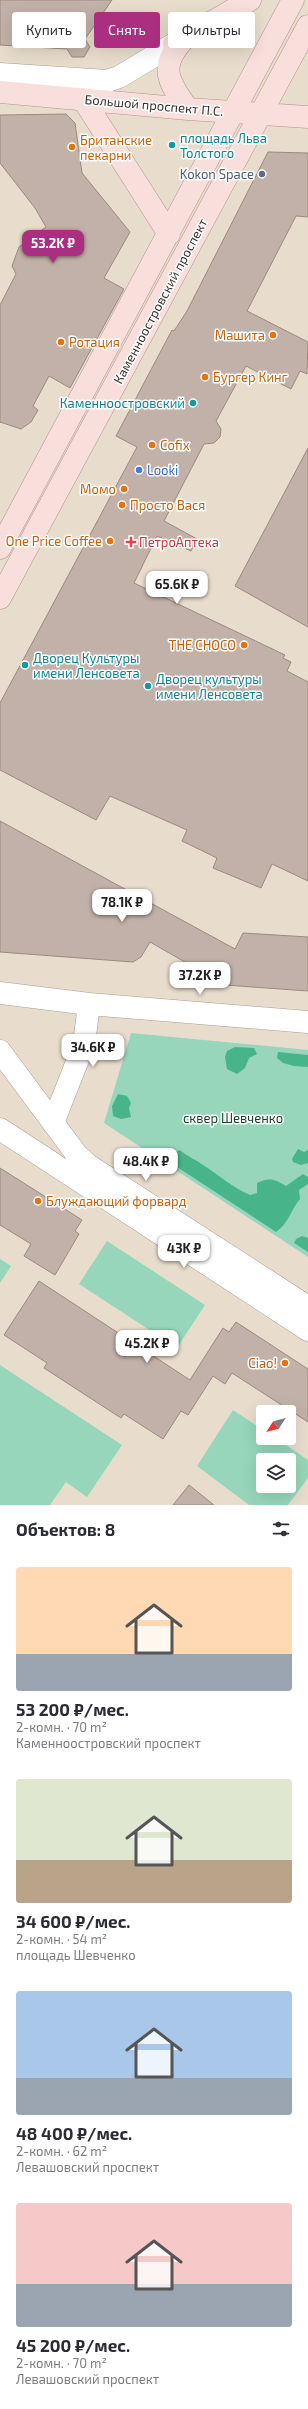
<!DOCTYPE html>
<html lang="ru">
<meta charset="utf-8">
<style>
:root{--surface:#fff;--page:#f7f7f7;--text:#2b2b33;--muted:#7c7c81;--accent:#ab2f81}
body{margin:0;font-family:"Exo 2",sans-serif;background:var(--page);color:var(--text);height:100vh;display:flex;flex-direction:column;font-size:15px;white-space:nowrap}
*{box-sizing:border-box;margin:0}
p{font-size:13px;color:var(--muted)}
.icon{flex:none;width:22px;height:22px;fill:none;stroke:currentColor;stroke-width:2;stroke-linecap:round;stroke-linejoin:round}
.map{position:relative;height:1505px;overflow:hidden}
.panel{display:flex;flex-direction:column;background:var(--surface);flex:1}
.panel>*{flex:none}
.banner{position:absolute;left:12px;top:12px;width:284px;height:36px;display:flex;gap:8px}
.needle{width:26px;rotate:234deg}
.controls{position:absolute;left:256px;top:1405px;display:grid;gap:8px}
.controls a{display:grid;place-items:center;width:40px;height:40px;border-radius:4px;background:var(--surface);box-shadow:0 4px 16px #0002;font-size:20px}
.price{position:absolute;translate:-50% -34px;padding:0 9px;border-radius:8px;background:#fff;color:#222;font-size:13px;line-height:26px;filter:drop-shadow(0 1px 2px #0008)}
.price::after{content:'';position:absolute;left:50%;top:24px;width:12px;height:9px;margin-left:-6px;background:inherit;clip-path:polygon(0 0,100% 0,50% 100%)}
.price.current{background:var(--accent);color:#fff}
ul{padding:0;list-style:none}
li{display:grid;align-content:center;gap:8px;height:212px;padding:0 16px}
li span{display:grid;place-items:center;height:124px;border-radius:4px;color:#555}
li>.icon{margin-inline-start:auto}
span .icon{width:72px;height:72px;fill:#fffc;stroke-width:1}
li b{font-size:17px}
h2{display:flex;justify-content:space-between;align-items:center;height:48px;padding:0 16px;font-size:17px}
.tag{padding:0 14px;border-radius:4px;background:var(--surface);box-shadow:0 4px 16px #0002;font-size:14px;line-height:36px}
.tag.current{background:var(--accent);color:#fff}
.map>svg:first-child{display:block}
</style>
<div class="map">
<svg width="308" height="1505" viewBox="0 0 308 1505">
<rect width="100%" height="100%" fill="#e8ddcd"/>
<path fill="#97d6ba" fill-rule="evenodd" d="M131 1033 308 1050V1257L104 1123Z
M107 1241 205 1305 177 1348 79 1284Z
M0 1259 11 1266 0 1283Z
M0 1365 122 1445 87 1497 66 1482 50 1505H0Z
M233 1410 263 1430V1438H276L308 1460V1478L288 1505H249L197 1466ZM263 1460H289V1486H263Z"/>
<path fill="#48b48a" d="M235 1047 254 1048 257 1054 249 1058 245 1068 237 1074 227 1069 225 1057 227 1051Z
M278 1052 308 1055V1067L294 1066 283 1063 277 1058Z
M118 1094 127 1096 131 1103 129 1108 131 1117 121 1119 113 1116 112 1106Z
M298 1149 304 1152 308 1150V1163L301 1165 293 1162 292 1159Z
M180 1150C188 1157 195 1159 203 1165 219 1175 233 1188 250 1195L257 1193V1183C269 1177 275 1179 286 1186L303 1174 308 1177V1184L299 1190 300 1199C290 1211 289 1223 276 1232L168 1161 169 1156Z
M302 1236 308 1238V1252L294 1243 296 1239Z"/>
<path fill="#c2b1a8" stroke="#9b8a81" d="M0 0H112L85 39 90 47 84 57H72L67 49 0 45Z
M66 114 75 123 82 173 130 232 104 278 124 289 70 388 49 376 33 406 38 410 31 422 21 429 0 422V305L16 274 12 266 19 247 46 227 35 208 0 163V115Z
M268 152 308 153V217L296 216 247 311 308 342 307 374 300 371 291 389 246 366 216 421 221 429 220 437 214 443 204 444 164 521 197 539 191 551 157 536 134 583 285 655 283 658 291 662 287 671 308 682V881L272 864 261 888 213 868 217 858 182 841 187 830 110 796 96 820 0 770V703L137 447 116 436 172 330 174 331 187 311Z
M308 448V627L235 586Z
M0 821 235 949 243 933 308 937V991L225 985 150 942 141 957 133 962 0 952Z
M0 1168 82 1220 75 1231 79 1234 55 1275 24 1256 31 1244 0 1225Z
M39 1281 190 1380 223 1328 229 1332 236 1322 308 1369V1422L232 1373 225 1384 213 1376 188 1415 181 1411 163 1439 124 1414 121 1418 44 1368 47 1363 4 1335Z
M189 1485 214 1505H173Z"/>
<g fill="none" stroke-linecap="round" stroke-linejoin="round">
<defs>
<path id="minor" d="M0 74 107 81 119 77 174 44
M0 993 89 1004 308 1022
M0 1051 77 1155 88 1165 308 1307
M53 1123 84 1044 89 1004
M0 1129 308 1330"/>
<path id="major" d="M186 37C158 65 167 81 188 109
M174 44 250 0
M0 92 188 109 308 117
M83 99 169 234
M0 548 293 0
M0 598 308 26"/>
</defs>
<use href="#minor" stroke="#a89e8f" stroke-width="23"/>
<use href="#major" stroke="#b1948e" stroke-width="23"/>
<use href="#minor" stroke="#fff" stroke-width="22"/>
<use href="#major" stroke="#f8dfdc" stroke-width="22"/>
</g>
<g fill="#0f9aa8" stroke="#fff" stroke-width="1.5">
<circle cx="172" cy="145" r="4"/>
<circle cx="193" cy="403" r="4"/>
<circle cx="25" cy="665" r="4"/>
<circle cx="148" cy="686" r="4"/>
</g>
<g fill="#e8710a" stroke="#fff" stroke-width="1.5">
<circle cx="72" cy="147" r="4"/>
<circle cx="273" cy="335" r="4"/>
<circle cx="61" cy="342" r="4"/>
<circle cx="205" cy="377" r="4"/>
<circle cx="152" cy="445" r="4"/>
<circle cx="124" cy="489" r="4"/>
<circle cx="122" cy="505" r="4"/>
<circle cx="110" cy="541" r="4"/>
<circle cx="244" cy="645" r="4"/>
<circle cx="38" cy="1201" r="4"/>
<circle cx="285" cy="1363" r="4"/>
</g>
<circle fill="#5c6f8a" stroke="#fff" stroke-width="1.5" cx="262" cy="174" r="4"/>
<circle fill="#3f7fe0" stroke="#fff" stroke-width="1.5" cx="139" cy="470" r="4"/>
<path fill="#e0444e" stroke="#fff" stroke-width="1.5" d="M129 536h4v4h4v4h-4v4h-4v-4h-4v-4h4z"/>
<g text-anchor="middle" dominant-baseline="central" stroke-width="3" stroke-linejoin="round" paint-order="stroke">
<g font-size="13" fill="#35312b" stroke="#fff">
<text transform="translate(154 105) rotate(5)">Большой проспект П.С.</text>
<text transform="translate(160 301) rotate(-62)">Каменноостровский проспект</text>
</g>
<g font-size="13" fill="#0d838f" stroke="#fff" text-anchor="start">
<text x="180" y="138">площадь Льва<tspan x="180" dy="15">Толстого</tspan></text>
<text x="185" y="403" text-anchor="end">Каменноостровский</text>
<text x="33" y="658">Дворец Культуры<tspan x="33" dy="15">имени Ленсовета</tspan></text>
<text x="156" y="679">Дворец культуры<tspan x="156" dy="15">имени Ленсовета</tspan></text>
</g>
<g font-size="13" fill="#c56008" stroke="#fff" text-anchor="start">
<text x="80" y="140">Британские<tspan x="80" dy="15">пекарни</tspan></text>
<text x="265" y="335" text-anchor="end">Машита</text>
<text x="69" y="342">Ротация</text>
<text x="213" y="377">Бургер Кинг</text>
<text x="160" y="445">Cofix</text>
<text x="116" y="489" text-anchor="end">Момо</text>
<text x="130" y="505">Просто Вася</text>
<text x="102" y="541" text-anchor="end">One Price Coffee</text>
<text x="236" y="645" text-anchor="end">THE CHOCO</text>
<text x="46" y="1201">Блуждающий форвард</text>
<text x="277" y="1363" text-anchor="end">Ciao!</text>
</g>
<g font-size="13" fill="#4e5e75" stroke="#fff" text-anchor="end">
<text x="254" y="174">Kokon Space</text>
</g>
<g font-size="13" fill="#366cbe" stroke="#fff" text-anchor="start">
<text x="147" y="470">Looki</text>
</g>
<g font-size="13" fill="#be3a42" stroke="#fff" text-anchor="start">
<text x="139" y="542">ПетроАптека</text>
</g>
<g font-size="13" fill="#113f2e" stroke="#fff">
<text x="233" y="1118">сквер Шевченко</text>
</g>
</g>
</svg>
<div class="controls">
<a><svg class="needle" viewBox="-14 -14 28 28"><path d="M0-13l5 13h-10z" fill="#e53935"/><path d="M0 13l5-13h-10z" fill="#7c7c81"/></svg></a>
<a><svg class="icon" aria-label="layers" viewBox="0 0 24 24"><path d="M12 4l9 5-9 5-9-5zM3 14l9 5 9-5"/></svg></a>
</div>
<b class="price current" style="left:53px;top:264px">53.2K ₽</b>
<b class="price" style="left:177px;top:605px">65.6K ₽</b>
<b class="price" style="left:122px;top:923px">78.1K ₽</b>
<b class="price" style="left:200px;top:996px">37.2K ₽</b>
<b class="price" style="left:93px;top:1068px">34.6K ₽</b>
<b class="price" style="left:146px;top:1182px">48.4K ₽</b>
<b class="price" style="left:184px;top:1269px">43K ₽</b>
<b class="price" style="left:147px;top:1364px">45.2K ₽</b>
<div class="banner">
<a class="tag">Купить</a>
<a class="tag current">Снять</a>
<a class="tag">Фильтры</a>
</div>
</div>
<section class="panel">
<h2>Объектов: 8<svg class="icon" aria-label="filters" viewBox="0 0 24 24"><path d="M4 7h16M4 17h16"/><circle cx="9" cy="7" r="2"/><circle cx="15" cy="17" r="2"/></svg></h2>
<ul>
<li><span style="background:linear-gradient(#ffd9b3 70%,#9aa5b1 0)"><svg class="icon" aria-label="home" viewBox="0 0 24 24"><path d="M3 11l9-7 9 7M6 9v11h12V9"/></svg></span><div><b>53 200 ₽/мес.</b><p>2-комн. · 70 m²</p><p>Каменноостровский проспект</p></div></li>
<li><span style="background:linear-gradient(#dfe7d0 65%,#b9a48a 0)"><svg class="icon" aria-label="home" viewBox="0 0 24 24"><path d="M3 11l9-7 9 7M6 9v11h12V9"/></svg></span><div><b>34 600 ₽/мес.</b><p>2-комн. · 54 m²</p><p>площадь Шевченко</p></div></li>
<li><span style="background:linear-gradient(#a9c7e8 70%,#9aa5b1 0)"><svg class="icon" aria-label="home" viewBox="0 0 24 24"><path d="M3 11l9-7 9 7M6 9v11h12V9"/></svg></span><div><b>48 400 ₽/мес.</b><p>2-комн. · 62 m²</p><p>Левашовский проспект</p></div></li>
<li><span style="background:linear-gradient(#f6c9c9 65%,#9aa5b1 0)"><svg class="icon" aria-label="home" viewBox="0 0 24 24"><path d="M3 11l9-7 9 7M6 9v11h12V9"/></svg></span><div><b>45 200 ₽/мес.</b><p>2-комн. · 70 m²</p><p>Левашовский проспект</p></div></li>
</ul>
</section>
